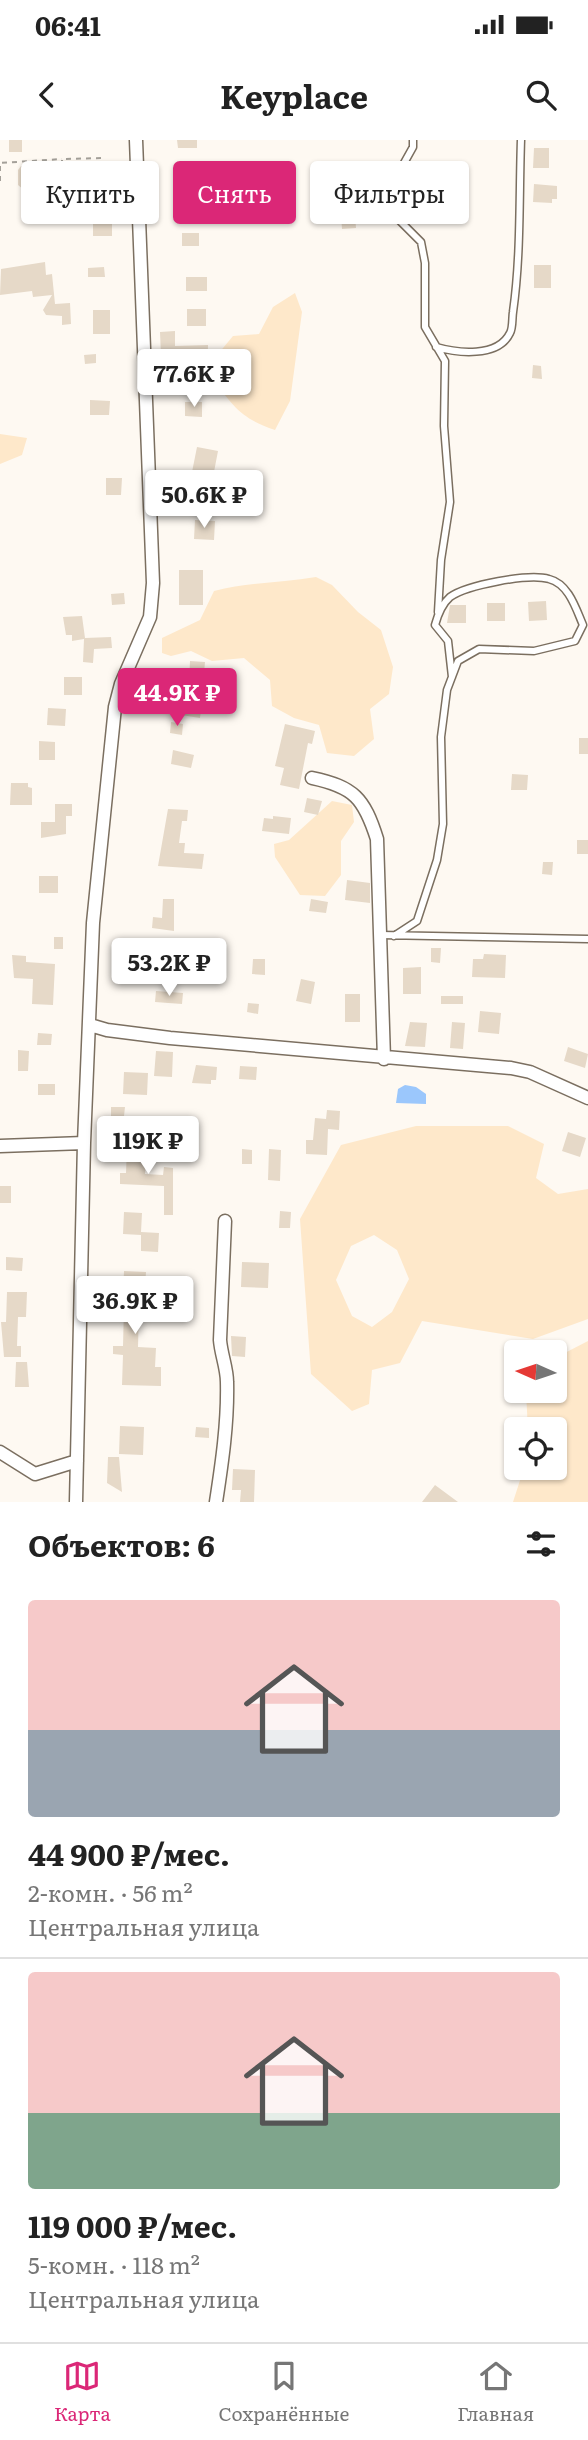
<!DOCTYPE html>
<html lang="ru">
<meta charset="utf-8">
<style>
:root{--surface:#fff;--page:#f6f6f6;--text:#222;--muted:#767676;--line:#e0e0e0;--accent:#db2777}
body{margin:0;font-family:Literata,serif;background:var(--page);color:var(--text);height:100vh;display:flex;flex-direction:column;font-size:26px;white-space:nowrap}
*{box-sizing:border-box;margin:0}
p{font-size:23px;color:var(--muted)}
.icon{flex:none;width:38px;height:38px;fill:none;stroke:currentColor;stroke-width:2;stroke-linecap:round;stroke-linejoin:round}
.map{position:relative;height:1362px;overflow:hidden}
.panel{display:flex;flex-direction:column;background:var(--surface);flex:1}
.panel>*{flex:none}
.hud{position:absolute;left:21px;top:21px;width:546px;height:63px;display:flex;gap:14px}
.needle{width:46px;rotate:273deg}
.tools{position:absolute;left:504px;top:1200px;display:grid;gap:14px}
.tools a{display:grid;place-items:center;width:63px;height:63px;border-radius:7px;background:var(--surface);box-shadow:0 2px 5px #0004;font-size:35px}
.price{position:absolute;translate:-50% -60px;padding:0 16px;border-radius:7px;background:#fff;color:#222;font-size:23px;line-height:46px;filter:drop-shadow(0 2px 4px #0008)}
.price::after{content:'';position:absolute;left:50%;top:42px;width:21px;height:16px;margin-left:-10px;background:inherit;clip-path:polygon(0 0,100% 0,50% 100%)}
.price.selected{background:var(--accent);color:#fff}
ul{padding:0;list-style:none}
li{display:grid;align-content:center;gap:14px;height:371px;padding:0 28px}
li+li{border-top:2px solid var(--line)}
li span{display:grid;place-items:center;height:217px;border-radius:7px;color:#555}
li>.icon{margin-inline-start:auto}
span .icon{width:126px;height:126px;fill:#fffc;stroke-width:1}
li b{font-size:30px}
h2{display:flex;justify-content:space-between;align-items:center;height:84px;padding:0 28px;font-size:30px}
.chip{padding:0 24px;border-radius:7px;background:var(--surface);box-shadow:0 2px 5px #0004;font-size:24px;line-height:63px}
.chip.selected{background:var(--accent);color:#fff}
.status{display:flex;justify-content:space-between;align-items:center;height:49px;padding:0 35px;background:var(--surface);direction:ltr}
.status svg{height:19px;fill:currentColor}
header{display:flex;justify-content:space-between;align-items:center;height:91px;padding:0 28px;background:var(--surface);font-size:32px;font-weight:700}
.dock{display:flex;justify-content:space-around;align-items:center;height:98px;border-top:2px solid var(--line);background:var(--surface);font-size:19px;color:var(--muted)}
.dock a{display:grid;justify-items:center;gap:4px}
.dock .selected{color:var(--accent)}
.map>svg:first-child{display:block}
</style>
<div class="status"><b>06:41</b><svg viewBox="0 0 49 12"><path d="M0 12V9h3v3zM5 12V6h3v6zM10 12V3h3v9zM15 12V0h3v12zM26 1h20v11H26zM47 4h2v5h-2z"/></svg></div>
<header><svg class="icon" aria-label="back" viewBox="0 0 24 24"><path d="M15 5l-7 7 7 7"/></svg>Keyplace<svg class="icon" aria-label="search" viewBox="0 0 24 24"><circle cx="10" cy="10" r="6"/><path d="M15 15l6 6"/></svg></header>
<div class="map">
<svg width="588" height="1362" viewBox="0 0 588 1362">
<rect width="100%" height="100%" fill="#fef9f2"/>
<path fill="#fee8ca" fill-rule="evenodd" d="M64 21H100V26L62 27Z
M295 153 302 172 290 261 275 290C242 279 232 266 213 238L218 214 233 196 259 194 273 167Z
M0 294 27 298 22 315 0 324Z
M316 437 332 445 358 472 381 490 393 527 389 554 370 569 374 599 354 616 327 613 319 585 294 578 272 566 270 540 244 518 212 521 191 511 171 516 162 513V498L200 480 214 451C248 442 282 443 316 437Z
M332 661 352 665 354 682 341 701V735L325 756 300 755 275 717 274 704 289 700Z
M416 986H508L544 1004 536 1038 558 1054 588 1049V1179L533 1199 422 1181 400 1223 372 1230 369 1264 352 1271 311 1234 300 1079 341 1005ZM374 1095 397 1110 409 1139 392 1172 372 1187 352 1176 336 1140 351 1106Z
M588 1201V1362H513L524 1328H555V1290H528L526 1252 555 1251V1218Z"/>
<path fill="#9bc7fc" d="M405 945 416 947 426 954V964L396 963 398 949Z"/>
<path fill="#e6d9c8" d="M9 0H22V12H9Z
M177 0H197V8H178Z
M534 8H549V28H533Z
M46 24 50 27V36L57 43H46L43 52 46 59H24V50L18 45V30L21 26Z
M179 38H195L194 57H179Z
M534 44 557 46V59H552V63L533 62Z
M454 45 469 46 468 61H454Z
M355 74 356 88 342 89 341 75Z
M93 83H112V96H93Z
M182 93H199V106H182Z
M45 122 46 135 52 134 55 164 70 163 71 184 62 185V176L46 175 43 170 52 155 33 157 32 151 0 155 1 129Z
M534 125H551V148H534Z
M104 127 105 137H88V128Z
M186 137H207V151H186Z
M187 169H206V186H187Z
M93 170H110V194H93Z
M175 191V206L208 205 207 244H186L185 215 161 216 160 192Z
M96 214V223L85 224 84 215Z
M533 225 541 226 542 239 532 238Z
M90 260 110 261 109 275H90Z
M185 262H202V277L185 276Z
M197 307 218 311 213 337 192 332Z
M106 338H122L121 355H106Z
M171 363H184L183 375H171Z
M195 380 215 381 214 400 194 399Z
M179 430H203V465H179Z
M124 453 125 464 112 465 111 454Z
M546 461 547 480 529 481 528 462Z
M487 463H505V481H487Z
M450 465H466V483H447Z
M82 476 85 498 111 497 112 508 94 509 93 523 83 522 84 499 72 501V495H66L63 477Z
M190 521 205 522 203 544 189 543Z
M64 537H82V555H64Z
M183 559 202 562 200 578 181 575Z
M48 568 66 569 65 586 47 585Z
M171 582 183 584 182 595 170 593Z
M285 584 315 591 312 604 308 603 299 649 280 645 284 628 275 626Z
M579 598H588V614H579Z
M39 601 55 602V620H39Z
M173 610 194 615 191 628 171 624Z
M512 634 528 635 527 650H511Z
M11 643H28V647L32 648V665H10Z
M307 658 322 661 318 675 304 672Z
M55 664H72V676H66V694L41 698V682H55Z
M168 669 188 670 187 681H182L179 703H185L184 713 204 714 202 729 158 726Z
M273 676 291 678 289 694 262 691 264 678 273 679Z
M577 700H588V714H577Z
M543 722H553L552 735 542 734Z
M39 736H58V753H39Z
M347 740 370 743V763L345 760Z
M163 759H174V791L152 788 153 777 162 778Z
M311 759 328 762 326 773 309 771Z
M54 797H63V809H54Z
M161 808 176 809 175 821 160 820Z
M431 808H441L440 823 431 822Z
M484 814 506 815 505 838 472 837 473 819H483Z
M12 815 26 816V822L55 824 53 865 32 864 33 839 14 838Z
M253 819H265V835L252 834Z
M421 827V854H403V828Z
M301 839 315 842 311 864 296 861Z
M156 851 183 853 182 864 155 862Z
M345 854H360V882H345Z
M441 856H463V864H441Z
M248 863 259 864 258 874 247 872Z
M480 871 501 873 499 894 478 892Z
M410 882 427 883 425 907 405 906Z
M452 882 465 883 463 909 450 908Z
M38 893 52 894 51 905H37Z
M568 907 588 914 585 928 564 921Z
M18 910 29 911 28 931H18Z
M156 911 173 912 172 937 154 936Z
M196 925 217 927 216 940H211V944L192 943Z
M240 926 257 927 256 940 239 939Z
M124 932 148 933 147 955 123 954Z
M38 944H55V955H38Z
M111 967H125L124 976H111Z
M327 970 340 971 339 990 328 989 327 1015 306 1014V1000H313L315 978 326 979Z
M568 992 586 998 580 1017 562 1011Z
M127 1006H146L145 1034 163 1035 164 1027 173 1028V1075H164V1046L120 1044V1033H126Z
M242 1009 252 1010V1024H242Z
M269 1009 281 1010 280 1041 268 1040Z
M0 1046H11V1063H0Z
M280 1071 291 1072 290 1088H279Z
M124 1072 142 1073 141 1092 159 1093 158 1112 141 1111V1095L123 1094Z
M6 1117 23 1118 22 1131 6 1130Z
M242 1122 269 1123 268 1148 241 1147Z
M124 1131 146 1132 144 1160 142 1168H139L138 1207 156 1208 155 1227H161V1246L122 1245 123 1215 113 1214V1206H123L124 1167H116V1153H123Z
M7 1152H27L26 1177H18L17 1206H21V1217H4L1 1182H6Z
M231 1196 246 1197 245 1217 232 1216Z
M16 1222H27L29 1247H15Z
M120 1286 144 1287 143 1315 119 1314Z
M196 1287 209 1288V1298L195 1297Z
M108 1317H119L122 1352 107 1343Z
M233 1329 255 1330 254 1362H240L241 1350H232Z
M435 1345 458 1362H422Z"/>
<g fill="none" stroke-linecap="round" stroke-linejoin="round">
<defs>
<path id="lane" d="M413 0V7L389 50 390 71 421 102 425 123V187L445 221 444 286 450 362 441 420 438 472
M49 53 138 52
M436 207C457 213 498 218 510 193 513 188 512 178 513 172 521 116 519 57 521 0
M380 795 588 799
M394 796 417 781 437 720 443 684 441 597 447 550 458 521 479 509 534 511 575 501 583 485C576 469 569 444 549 439 529 433 467 445 450 457 442 464 438 474 435 485L448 501 452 537"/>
<path id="street" d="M312 638C354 647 364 658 377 699L384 919
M90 885 107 890 170 898 511 928 530 932 588 958
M0 1006 84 1003
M0 1312 35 1334 77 1321
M76 1362 84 1003 93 783 115 567 121 544 150 477 153 443 136 0
M216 1362C222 1323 228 1282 227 1242 227 1228 221 1214 220 1200L225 1081"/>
</defs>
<use href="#lane" stroke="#7b6f60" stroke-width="9"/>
<use href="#street" stroke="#7b6f60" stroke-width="15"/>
<path stroke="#a4a099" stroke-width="2" stroke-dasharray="5 5" stroke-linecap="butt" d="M63 28 103 27
M77.5 37a5.5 5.5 0 1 1 11 0a5.5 5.5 0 1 1-11 0Z
M62 37H77
M89 37 103 36
M0 41V23L62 19
M62 45V19L102 18"/>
<use href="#lane" stroke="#fff" stroke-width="6"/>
<use href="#street" stroke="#fff" stroke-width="12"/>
</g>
</svg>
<div class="tools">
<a><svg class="needle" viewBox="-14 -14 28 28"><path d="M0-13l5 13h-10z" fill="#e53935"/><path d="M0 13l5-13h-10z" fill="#767676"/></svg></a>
<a><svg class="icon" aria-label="locate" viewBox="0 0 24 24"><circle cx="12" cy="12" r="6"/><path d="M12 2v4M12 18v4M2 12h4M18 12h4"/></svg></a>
</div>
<b class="price" style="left:194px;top:269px">77.6K ₽</b>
<b class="price" style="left:204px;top:390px">50.6K ₽</b>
<b class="price selected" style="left:177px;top:588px">44.9K ₽</b>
<b class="price" style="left:169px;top:858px">53.2K ₽</b>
<b class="price" style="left:148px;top:1036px">119K ₽</b>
<b class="price" style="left:135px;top:1196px">36.9K ₽</b>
<div class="hud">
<a class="chip">Купить</a>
<a class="chip selected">Снять</a>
<a class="chip">Фильтры</a>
</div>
</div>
<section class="panel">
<h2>Объектов: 6<svg class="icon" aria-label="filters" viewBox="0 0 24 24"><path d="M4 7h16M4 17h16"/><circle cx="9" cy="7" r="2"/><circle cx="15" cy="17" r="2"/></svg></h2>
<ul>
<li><span style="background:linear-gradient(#f6c9c9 60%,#9aa5b1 0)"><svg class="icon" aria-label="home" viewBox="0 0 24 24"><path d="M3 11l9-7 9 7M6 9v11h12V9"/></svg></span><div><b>44 900 ₽/мес.</b><p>2-комн. · 56 m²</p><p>Центральная улица</p></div></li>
<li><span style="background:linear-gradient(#f6c9c9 65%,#7fa58c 0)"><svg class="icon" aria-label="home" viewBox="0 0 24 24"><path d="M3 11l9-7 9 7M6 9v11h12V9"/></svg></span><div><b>119 000 ₽/мес.</b><p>5-комн. · 118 m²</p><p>Центральная улица</p></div></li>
</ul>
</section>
<nav class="dock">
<a class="selected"><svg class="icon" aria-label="map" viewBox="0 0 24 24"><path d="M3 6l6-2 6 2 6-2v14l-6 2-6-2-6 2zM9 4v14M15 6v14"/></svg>Карта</a>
<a><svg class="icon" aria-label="saved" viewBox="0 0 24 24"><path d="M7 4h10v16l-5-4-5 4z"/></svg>Сохранённые</a>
<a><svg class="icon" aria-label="home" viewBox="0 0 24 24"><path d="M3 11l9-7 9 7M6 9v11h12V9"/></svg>Главная</a>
</nav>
